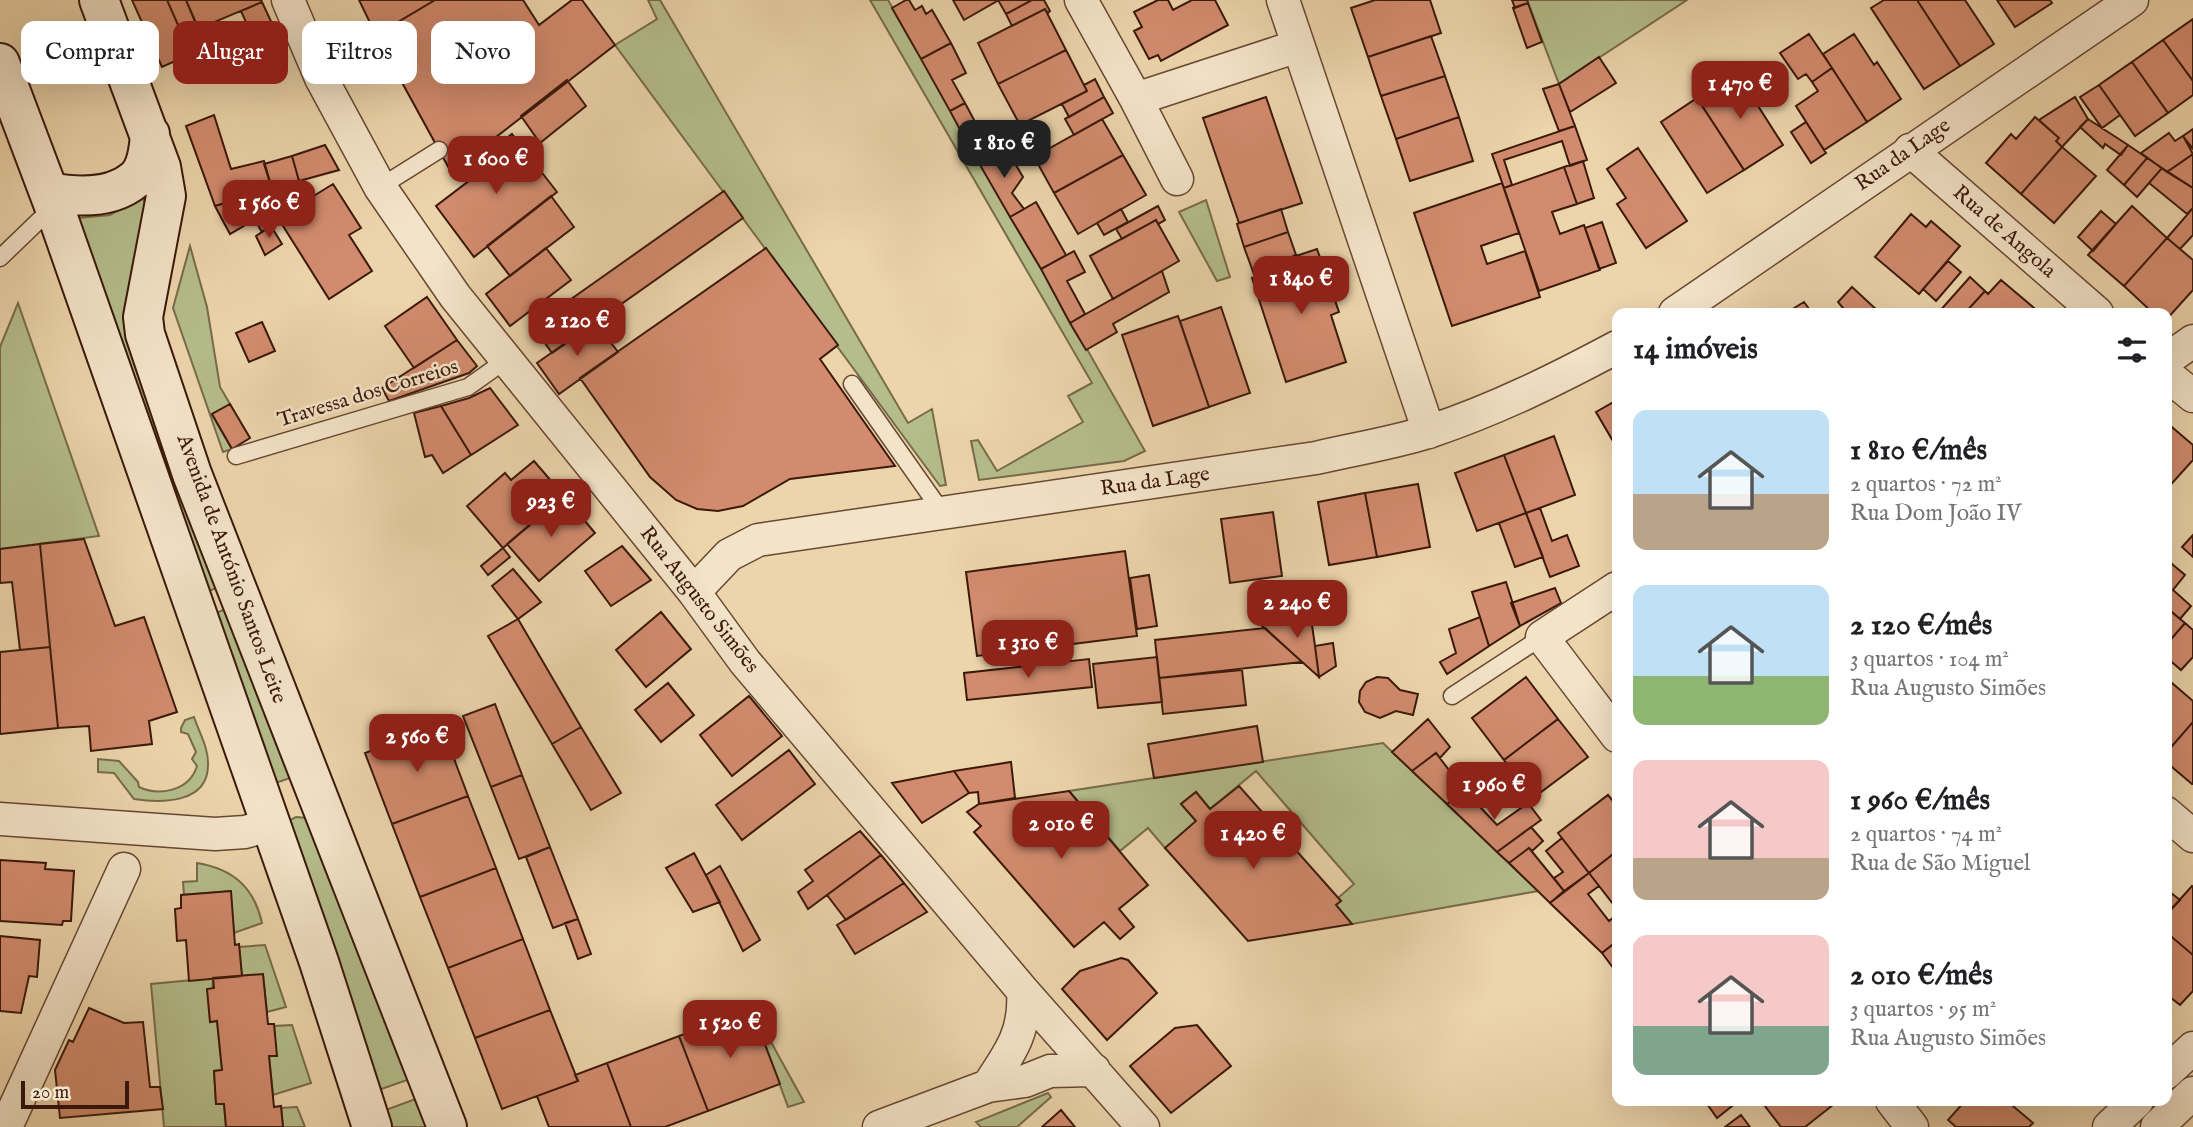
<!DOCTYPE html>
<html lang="pt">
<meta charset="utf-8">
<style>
:root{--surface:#fff;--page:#f2f2f2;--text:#202124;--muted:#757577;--accent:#8f2418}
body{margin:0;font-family:"IM FELL English",serif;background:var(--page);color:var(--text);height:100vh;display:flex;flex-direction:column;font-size:26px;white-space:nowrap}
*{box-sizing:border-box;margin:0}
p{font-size:23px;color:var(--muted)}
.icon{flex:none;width:38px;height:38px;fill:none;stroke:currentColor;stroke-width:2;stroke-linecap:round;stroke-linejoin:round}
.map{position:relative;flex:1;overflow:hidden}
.panel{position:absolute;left:1612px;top:308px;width:560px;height:798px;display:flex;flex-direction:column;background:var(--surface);border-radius:14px;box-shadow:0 7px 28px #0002}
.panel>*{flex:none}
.banner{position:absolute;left:21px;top:21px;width:665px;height:63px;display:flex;gap:14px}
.scale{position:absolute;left:21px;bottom:18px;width:108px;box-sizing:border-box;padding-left:7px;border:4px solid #3b190a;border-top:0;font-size:19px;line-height:24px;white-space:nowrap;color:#3b190a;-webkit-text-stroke:5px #f3e3c8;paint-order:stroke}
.price{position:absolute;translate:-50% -60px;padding:0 16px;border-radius:14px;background:var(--accent);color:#fff;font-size:23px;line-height:46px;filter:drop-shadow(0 2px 4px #0008)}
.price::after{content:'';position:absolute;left:50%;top:42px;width:21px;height:16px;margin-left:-10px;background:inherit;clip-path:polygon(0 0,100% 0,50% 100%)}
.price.on{background:#222;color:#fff}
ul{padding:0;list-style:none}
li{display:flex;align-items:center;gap:21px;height:175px;padding:0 21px}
li span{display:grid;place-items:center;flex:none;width:196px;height:140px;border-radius:14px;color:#555}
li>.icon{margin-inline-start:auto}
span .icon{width:84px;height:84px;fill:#fffc;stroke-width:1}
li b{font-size:30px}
h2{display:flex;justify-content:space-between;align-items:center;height:84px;padding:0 21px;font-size:30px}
.chip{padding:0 24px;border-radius:14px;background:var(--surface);box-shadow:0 7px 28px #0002;font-size:24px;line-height:63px}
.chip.on{background:var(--accent);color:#fff}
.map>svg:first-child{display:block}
</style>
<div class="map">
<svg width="2193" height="1127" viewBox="0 0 2193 1127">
<rect width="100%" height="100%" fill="#ecd4ab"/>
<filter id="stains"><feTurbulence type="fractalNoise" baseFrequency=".00286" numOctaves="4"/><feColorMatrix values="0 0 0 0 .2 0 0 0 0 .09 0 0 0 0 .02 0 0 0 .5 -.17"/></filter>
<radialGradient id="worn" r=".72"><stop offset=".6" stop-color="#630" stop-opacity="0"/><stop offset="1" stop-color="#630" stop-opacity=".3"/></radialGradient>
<path fill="#b4bd8b" stroke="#786b4a" stroke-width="2" d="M648 0H660L908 423 932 409 946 485 940 486 615 45 657 19Z
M870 0H888L1145 451 1124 461 979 480 971 441 978 440 997 471 1083 422 1068 396 1092 383Z
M1527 0H1687L1559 84Z
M142 196 145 204 125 312 222 586 201 594 78 218 110 215Z
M1206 200 1230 277 1217 281 1179 212Z
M190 246 207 307 220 387 230 404 212 415 232 449 223 452 173 308Z
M18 303 99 536 0 549V347Z
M230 607 296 776 267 786 209 616Z
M194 717C199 732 209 749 208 765 208 804 161 803 134 799L114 773 98 772V759L119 761 138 782 139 787C158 796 189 792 197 766L192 759 196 752 188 734 181 732V728L185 720Z
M1383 743 1538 891 1352 924 1336 905 1341 901 1338 898 1354 884 1256 771 1210 809 1196 792 1181 804 1196 821 1165 848 1148 828 1120 851 1069 791Z
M296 817 307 818 413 1078 373 1092 290 820Z
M197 863C233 869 254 887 262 923L234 933 230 891 184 895 183 882 197 881Z
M265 945 286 1007 267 1012 263 975 242 976 239 947Z
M213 978 211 1022 217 1021 222 1070 214 1071 216 1104H224L226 1127H164L151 984Z
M292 1025 311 1083 273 1095 269 1056H276L274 1026Z
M771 1042 804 1102 788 1107 765 1044Z
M1048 1093 1051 1097 1017 1127H981L976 1122Z
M421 1097 433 1127H386L380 1112Z
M297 1107 305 1127H283L281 1108Z"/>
<path fill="#d28b6e" stroke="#3b190a" stroke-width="2" d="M132 0H167L191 54 162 67Z
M167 0H186L197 25 181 32Z
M186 0H261L262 2 198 29Z
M359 0H435L376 35Z
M435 0H523L539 25 572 0H582L615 45 451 172 376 35Z
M906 0H909L915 10 922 6 926 14 932 10 951 43 921 59 892 8Z
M953 0H999L964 20Z
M998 0H1032L1006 14Z
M1032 0H1044L1050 11 1048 13 1045 9 1012 26 1006 14Z
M1158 0H1168L1173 10 1192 0H1215L1228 25 1161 61 1158 55 1149 59 1134 31 1142 27 1134 12Z
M1375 0H1430L1441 33 1368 57 1351 8Z
M1512 0H1527L1528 3 1515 8Z
M1884 0H1917L1960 66 1924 89 1871 8Z
M1917 0H1965L1994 44 1960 66Z
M1997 0H2050L2052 3 2015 27Z
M262 2 287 56 265 65 241 11Z
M1528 3 1542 42 1527 48 1513 8Z
M1045 9 1066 50 998 84 978 43Z
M2193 19V81L2163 40Z
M1809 34 1832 68 1812 82 1806 74 1798 79 1780 53Z
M1854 34 1874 65 1877 62 1901 99 1867 122 1823 54Z
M1431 36 1445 76 1381 96 1368 57Z
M2163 40 2193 81V95L2168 113 2132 62Z
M951 43 966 73 952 80 965 103 950 111 921 59Z
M1066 50 1087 91 1020 125 998 84Z
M1599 57 1616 83 1570 112 1559 84Z
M2132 62 2168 113 2135 136 2099 85Z
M1832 68 1867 122 1824 150 1796 106 1818 91 1812 82Z
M1737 73 1783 145 1744 170 1697 98Z
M1445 76 1459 117 1396 139 1381 96Z
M1095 79 1104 97 1069 117 1062 104 1087 91 1084 85Z
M567 80 586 106 540 143 521 116Z
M1559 84 1575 126 1559 131 1543 89Z
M2099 85 2120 115 2102 128 2080 97Z
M1104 97 1113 113 1074 135 1065 119Z
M1266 97 1302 203 1239 223 1203 118Z
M2075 97 2088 119 2062 147 2056 141 2059 138 2039 120Z
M1697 98 1744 170 1707 193 1661 122Z
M965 103 980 131 965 139 950 111Z
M214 115 231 169 264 161 272 189 215 206 186 126Z
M1459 117 1473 161 1410 181 1396 139Z
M2035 117 2059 138 2056 141 2062 147 2021 194 1986 163 2011 134 2016 139Z
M1102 119 1123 155 1054 193 1034 157Z
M2088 119 2128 145 2121 155 2105 144 2103 148 2080 127Z
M1806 122 1826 153 1811 163 1791 132Z
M1575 126 1587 160 1570 166 1562 141 1504 160 1512 185 1504 188 1492 154Z
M2193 129V149L2183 136Z
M2169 133 2175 141 2183 136 2193 154 2167 172 2141 153Z
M512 134 557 192 474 257 436 206 470 180 463 172Z
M325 145 339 170 299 181 292 156Z
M2128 145 2147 158 2124 185 2107 170Z
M2062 147 2096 176 2054 223 2021 194Z
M1638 148 1687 221 1646 248 1617 204 1626 198 1607 169Z
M1007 150 1023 177 1012 193 1024 209 1010 217 980 165Z
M2193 154V188L2167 172Z
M1123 155 1146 195 1078 234 1054 193Z
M292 156 299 181 272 189 264 164Z
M2147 158 2162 168 2137 197 2124 185Z
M1583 161 1594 198 1577 204 1564 167Z
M1564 167 1577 204 1552 212 1560 234 1584 225 1600 270 1539 291 1504 188Z
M2162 168 2193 188V208L2187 214 2149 183Z
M1502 183 1519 233 1481 246 1487 264 1525 251 1540 297 1452 326 1414 213Z
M333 184 361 228 349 235 372 271 329 299 278 218Z
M276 188 290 212 262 232 242 198Z
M724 191 743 218 552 353 533 326Z
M551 196 574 227 510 276 487 246Z
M242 198 254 220 230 234 215 206Z
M1036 202 1066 255 1041 269 1010 217Z
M1158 206 1165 220 1158 224 1156 220 1122 239 1116 229Z
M2132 206 2167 238 2124 286 2088 255Z
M2193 208V235L2180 249 2167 238Z
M1121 209 1128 222 1104 235 1097 223Z
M1281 209 1288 232 1244 247 1237 224Z
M2101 211 2116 224 2093 251 2078 237Z
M1911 214 1926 227 1931 221 1960 246 1919 294 1875 257Z
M1156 220 1179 261 1113 299 1090 256Z
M1602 222 1616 263 1599 269 1585 228Z
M271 226 282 244 265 255 256 236Z
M1288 232 1296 255 1287 259 1289 266 1255 277 1244 247Z
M2167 238 2193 260V290L2166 320V313H2153L2124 286Z
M546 248 571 280 510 326 486 294Z
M766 248 838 345 820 359 895 466 790 479 743 506 718 511 697 509 676 500 650 477 580 378Z
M1317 249 1339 312 1331 315 1346 362 1286 382 1252 278 1289 266 1287 259Z
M1074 251 1085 272 1067 281 1085 314 1070 323 1041 269Z
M1948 261 1961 272 1936 301 1923 289Z
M1162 271 1169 292 1113 324 1117 332 1086 350 1070 323Z
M1970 277 1985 291 1965 313H1938Z
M2001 280 2040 313H1965L1985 291 1988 294Z
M1852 287 1880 313H1847L1838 302Z
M427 297 457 340 414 368 385 326Z
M1804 302 1812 313H1786Z
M1221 307 1250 393 1209 407 1180 321Z
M1178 316 1209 407 1153 426 1122 335Z
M262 322 275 351 249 362 236 333Z
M595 322 618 352 559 394 537 363Z
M457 340 477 366 469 373 389 401 382 388Z
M490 388 518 425 471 455 441 406 469 398Z
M1617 400V448L1596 412Z
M230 404 250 438 232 449 212 414Z
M441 406 471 455 443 473 432 455 425 457 414 413Z
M2166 422 2193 445V460L2166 490Z
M1554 436 1575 495 1526 513 1504 455Z
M1504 455 1526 513 1477 531 1455 473Z
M534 461 564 496 503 548 467 506 505 473 511 480Z
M1418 484 1430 547 1377 557 1365 493Z
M1365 493 1377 557 1329 565 1318 502Z
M564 496 595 533 539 581 507 544Z
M1540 508 1552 541 1567 535 1579 566 1550 577 1526 513Z
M1273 512 1282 576 1230 583 1221 519Z
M1526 513 1543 557 1515 567 1499 523Z
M2193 535V557L2182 547Z
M84 539 115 626 144 617 177 712 149 721 152 744 91 751 89 726 58 728 40 544Z
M40 544 50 647 20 650 12 582 0 583V549Z
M622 546 651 580 611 606 585 571Z
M503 548 510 557 488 575 481 566Z
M1125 551 1137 636 977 656 966 572Z
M2166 559 2185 575 2173 590 2191 606 2180 619 2166 607Z
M513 569 541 602 518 619 492 586Z
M1149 575 1157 626 1137 629 1130 578Z
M1506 582 1520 626 1489 646 1472 592Z
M1555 588 1561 603 1520 626 1511 603Z
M2166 607 2185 623 2166 645Z
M661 612 691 649 646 687 616 650Z
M1480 617 1489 646 1447 674 1440 662 1456 653 1449 629Z
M1311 618 1315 646 1319 677 1261 625Z
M518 619 581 727 552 744 488 636Z
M2185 623 2193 630V657L2181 670 2166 657V645Z
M1265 628 1302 662 1159 678 1155 640Z
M1333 643 1336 666 1319 677 1315 646Z
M50 647 58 728 0 734V652Z
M1157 657 1162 702 1098 708 1093 664Z
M1089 659 1092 687 967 700 964 673Z
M1242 670 1246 705 1163 714 1159 678Z
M1377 677 1388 678 1400 690 1418 694 1413 715 1396 711 1380 718 1365 712 1359 702 1360 691 1366 682Z
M1526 677 1558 719 1504 760 1472 718Z
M668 683 694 715 661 742 635 710Z
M2172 683 2193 701V722L2166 753V689Z
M749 696 782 736 732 776 700 735Z
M495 704 522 775 491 787 463 716Z
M1428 719 1450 747 1440 758 1436 753 1412 771 1392 752Z
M1558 719 1588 757 1533 798 1504 760Z
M2193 722V784H2192L2166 762V753Z
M441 724 468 796 392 824 365 753Z
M1257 726 1263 762 1154 778 1148 744Z
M581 727 621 793 591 810 552 744Z
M789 750 815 784 742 840 716 805Z
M1436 753 1465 791 1447 804 1412 771Z
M1011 762 1015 798 979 804 978 792 969 793 954 771Z
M954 771 969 793 922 823 892 783Z
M522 775 550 847 519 859 491 787Z
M1239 786 1341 901 1336 905 1352 924 1248 941 1165 848 1196 821 1181 804 1196 792 1210 809Z
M1069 791 1148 885 1119 909 1134 927 1120 939 1104 922 1074 947 974 832 981 826 967 812 979 804Z
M1465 791 1497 825 1528 803 1541 820 1497 852 1447 804Z
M1608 795 1617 806V851L1589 873 1558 833Z
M468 796 496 868 420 897 392 824Z
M1531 827 1543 841 1532 851 1529 848 1509 863 1497 852Z
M860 831 881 855 808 909 798 892 813 881 805 870Z
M1562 838 1589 873 1564 891 1554 878 1563 872 1546 851Z
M550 847 578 919 553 928 526 857Z
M1529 848 1564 891 1550 903 1509 863Z
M1617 851V909L1589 873Z
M694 853 720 902 693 912 666 868Z
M881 855 904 883 846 920 827 895Z
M0 860 46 863 45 869 74 871 71 921H63L62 925 0 921Z
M720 866 760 940 743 951 706 875Z
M496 868 523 939 448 968 420 897Z
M1589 873 1599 886 1588 894 1609 921 1614 917 1617 920V941L1602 953 1550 903Z
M904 883 927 912 855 954 837 925Z
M2192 886 2193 887V955L2166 932V915Z
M2166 889 2180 900 2166 915Z
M231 891 235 945 239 944 242 976 189 981 186 940 177 941 175 909 181 908V895Z
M578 919 591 954 578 959 565 923Z
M2166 932 2193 955V991L2180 1005 2166 994Z
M0 936 40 940 37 977 29 976 21 1013 0 1011Z
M523 939 550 1010 475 1038 448 968Z
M1617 941V973L1602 953Z
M1121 958 1128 960 1157 993 1107 1040 1062 989 1080 971Z
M263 974 268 1024H274L277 1056H269L274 1107 281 1106 283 1127H226L224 1104H216L214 1071 222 1070 217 1021 210 1022 207 989 214 988 213 978Z
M89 1008 124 1023 143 1022 150 1087H160L163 1109 60 1118 55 1070 69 1040 73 1042Z
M751 1008 780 1084 708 1111 679 1036Z
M550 1010 578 1081 502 1109 475 1038Z
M1197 1025 1231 1066 1171 1113 1130 1066 1175 1028Z
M679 1036 708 1111 665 1127H631L607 1063Z
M607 1063 631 1127H549L537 1096 578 1081 575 1075Z
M1705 1101H1728L1732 1106 1717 1118Z
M1761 1101H1838L1805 1127H1781Z
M1965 1101H2007L2033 1123 2029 1127H1956L1948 1120Z
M1061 1110 1075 1127H1042Z
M1741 1115 1750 1127H1725Z"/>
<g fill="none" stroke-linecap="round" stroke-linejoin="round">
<defs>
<path id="service" d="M380 187 439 150
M0 258 54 206
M852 384 942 512
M236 456 468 387 506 360
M1452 696 1542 637"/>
<path id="minor" d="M288 0 321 78 380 187 455 296 694 592 745 662 1023 991 1143 1127
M1081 0 1136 99 1298 46
M1283 0 1429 432
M1136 99 1177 179
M1910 150 2097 313
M1675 313 2132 0
M2166 360 2193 341
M2166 374 2193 396
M1617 588 1542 637 1617 736
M694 592 729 555 758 540 1316 458C1354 449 1394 443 1431 431 1497 409 1557 379 1617 347
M2166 813 2193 836
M0 819 215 834 245 832 269 825
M2166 1073 2193 1048
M988 1086C1010 1053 1026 1032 1023 991
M1892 1101 1912 1127
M6 1127 124 869
M879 1127 988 1086 1025 1081 1050 1071 1094 1070
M2109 1127 2137 1101
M2157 1127 2193 1093"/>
<path id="secondary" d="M99 0 161 167 166 196 143 317 145 334 192 474 447 1127
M0 63 54 206 319 962 372 1127
M49 192C75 197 111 199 134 180 147 170 149 149 150 134"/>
</defs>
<use href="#service" stroke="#674832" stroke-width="19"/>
<use href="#minor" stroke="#674832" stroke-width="35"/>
<use href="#secondary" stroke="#3b190a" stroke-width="42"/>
<use href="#service" stroke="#f3e3c8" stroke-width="16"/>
<use href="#minor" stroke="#f3e3c8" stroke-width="32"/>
<use href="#secondary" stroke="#f3e3c8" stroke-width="38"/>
</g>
<g text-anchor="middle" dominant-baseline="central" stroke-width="5" stroke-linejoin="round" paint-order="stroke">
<g font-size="21" fill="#3b190a" stroke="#f3e3c8">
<text transform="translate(1903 155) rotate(-35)">Rua da Lage</text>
<text transform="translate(2004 232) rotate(41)">Rua de Angola</text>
<text transform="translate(368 394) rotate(-17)">Travessa dos Correios</text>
<text transform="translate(1155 482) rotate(-8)">Rua da Lage</text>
<text transform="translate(231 569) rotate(70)">Avenida de António Santos Leite</text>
<text transform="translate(699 600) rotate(52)">Rua Augusto Simões</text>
</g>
</g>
<rect width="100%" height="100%" filter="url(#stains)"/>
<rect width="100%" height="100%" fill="url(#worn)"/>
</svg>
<div class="scale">20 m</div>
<b class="price" style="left:1740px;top:121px">1 470 €</b>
<b class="price on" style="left:1004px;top:180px">1 810 €</b>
<b class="price" style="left:496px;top:196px">1 600 €</b>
<b class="price" style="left:269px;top:240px">1 560 €</b>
<b class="price" style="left:1301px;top:316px">1 840 €</b>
<b class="price" style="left:577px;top:358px">2 120 €</b>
<b class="price" style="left:551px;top:539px">923 €</b>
<b class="price" style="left:1297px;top:640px">2 240 €</b>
<b class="price" style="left:1028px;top:680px">1 310 €</b>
<b class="price" style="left:417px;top:774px">2 560 €</b>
<b class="price" style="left:1494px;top:822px">1 960 €</b>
<b class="price" style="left:1061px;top:861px">2 010 €</b>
<b class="price" style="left:1253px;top:871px">1 420 €</b>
<b class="price" style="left:730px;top:1060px">1 520 €</b>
<div class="banner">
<a class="chip">Comprar</a>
<a class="chip on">Alugar</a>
<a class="chip">Filtros</a>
<a class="chip">Novo</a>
</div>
<section class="panel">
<h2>14 imóveis<svg class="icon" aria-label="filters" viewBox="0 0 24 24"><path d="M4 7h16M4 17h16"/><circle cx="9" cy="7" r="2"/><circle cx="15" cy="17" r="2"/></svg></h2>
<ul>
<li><span style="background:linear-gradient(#bfe0f5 60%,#b9a48a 0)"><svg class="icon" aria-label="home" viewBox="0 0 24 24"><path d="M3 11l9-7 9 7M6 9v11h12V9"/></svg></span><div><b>1 810 €/mês</b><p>2 quartos · 72 m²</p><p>Rua Dom João IV</p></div></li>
<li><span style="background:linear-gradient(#bfe0f5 65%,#8fb573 0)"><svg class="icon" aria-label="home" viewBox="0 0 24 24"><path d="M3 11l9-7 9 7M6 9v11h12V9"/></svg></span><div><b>2 120 €/mês</b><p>3 quartos · 104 m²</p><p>Rua Augusto Simões</p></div></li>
<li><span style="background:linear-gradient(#f6c9c9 70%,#b9a48a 0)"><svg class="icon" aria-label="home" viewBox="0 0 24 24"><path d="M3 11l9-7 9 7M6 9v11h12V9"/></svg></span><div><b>1 960 €/mês</b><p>2 quartos · 74 m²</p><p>Rua de São Miguel</p></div></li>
<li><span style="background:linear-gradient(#f6c9c9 65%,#7fa58c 0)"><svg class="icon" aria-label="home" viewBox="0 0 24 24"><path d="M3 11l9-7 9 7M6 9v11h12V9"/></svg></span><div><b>2 010 €/mês</b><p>3 quartos · 95 m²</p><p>Rua Augusto Simões</p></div></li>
</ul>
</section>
</div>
